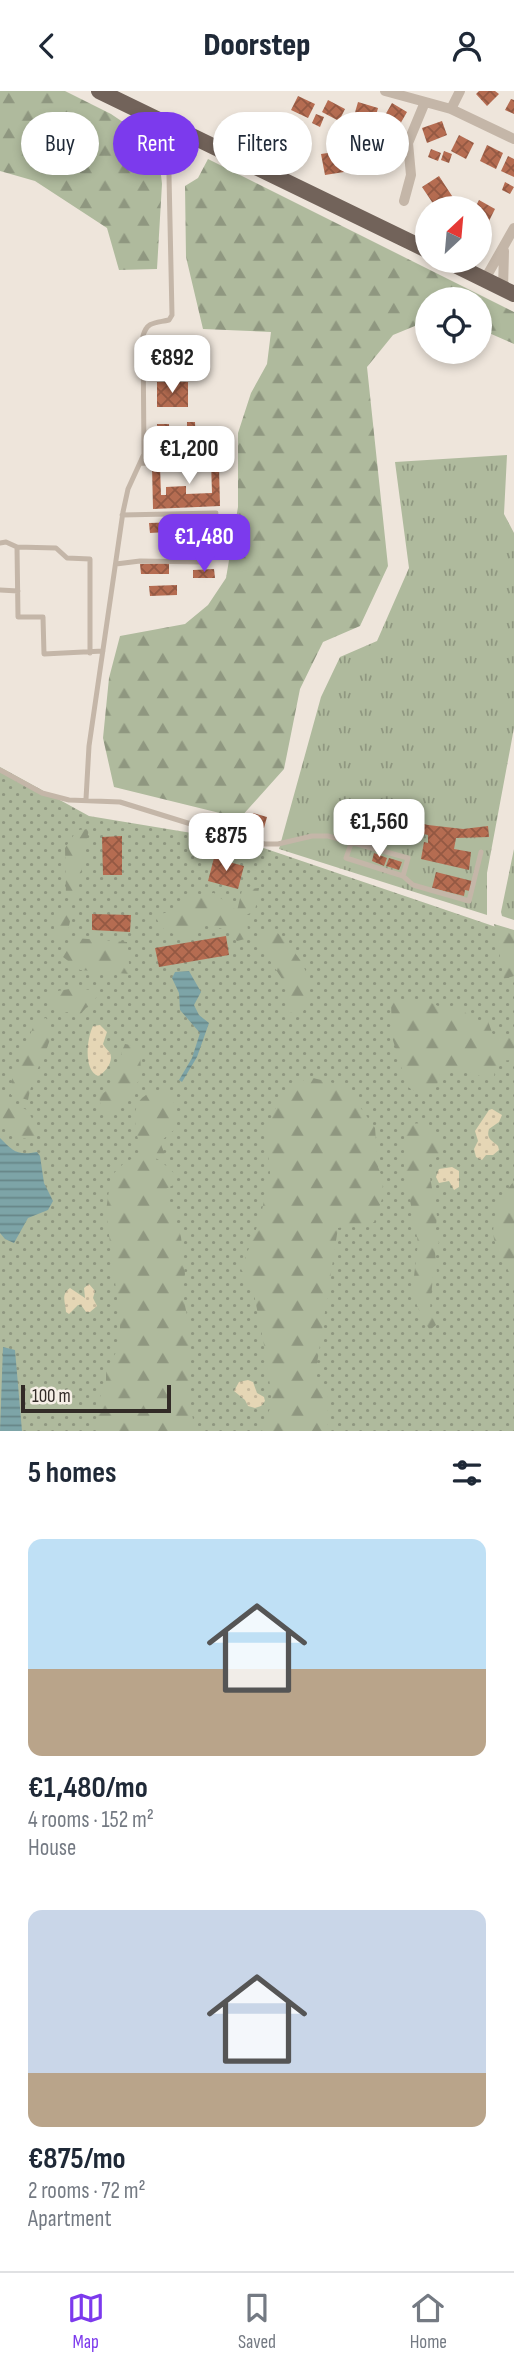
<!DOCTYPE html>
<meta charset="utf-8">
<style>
:root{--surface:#fff;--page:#f6f6f7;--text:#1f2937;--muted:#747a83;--line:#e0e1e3;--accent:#7c3aed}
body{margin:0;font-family:"Sofia Sans Condensed",sans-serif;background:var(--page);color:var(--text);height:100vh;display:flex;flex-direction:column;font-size:26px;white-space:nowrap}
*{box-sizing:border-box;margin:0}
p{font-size:23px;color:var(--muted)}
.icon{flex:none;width:38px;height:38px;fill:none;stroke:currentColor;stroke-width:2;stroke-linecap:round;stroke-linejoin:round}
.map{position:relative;height:1340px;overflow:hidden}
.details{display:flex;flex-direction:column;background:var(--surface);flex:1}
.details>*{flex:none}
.banner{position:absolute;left:21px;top:21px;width:472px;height:63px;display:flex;gap:14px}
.needle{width:46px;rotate:26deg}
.tools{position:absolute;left:415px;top:105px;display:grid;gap:14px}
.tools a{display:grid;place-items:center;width:77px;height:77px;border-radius:50%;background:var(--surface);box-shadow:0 4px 10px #0003;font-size:35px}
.scale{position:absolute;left:21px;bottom:18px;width:150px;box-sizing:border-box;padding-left:7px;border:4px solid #322b27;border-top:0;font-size:19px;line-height:24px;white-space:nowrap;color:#322b27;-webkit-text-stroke:5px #f6efe6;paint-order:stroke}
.price{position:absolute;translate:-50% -60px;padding:0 16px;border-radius:14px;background:#fff;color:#222;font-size:23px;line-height:46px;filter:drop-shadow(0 2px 4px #0008)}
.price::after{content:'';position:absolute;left:50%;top:42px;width:21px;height:16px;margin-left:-10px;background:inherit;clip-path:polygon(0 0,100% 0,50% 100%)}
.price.selected{background:var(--accent);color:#fff}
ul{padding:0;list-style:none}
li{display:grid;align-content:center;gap:14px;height:371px;padding:0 28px}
li span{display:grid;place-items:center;height:217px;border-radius:14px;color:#555}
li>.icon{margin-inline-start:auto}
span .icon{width:126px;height:126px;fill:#fffc;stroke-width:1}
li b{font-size:30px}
h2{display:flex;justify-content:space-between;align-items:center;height:84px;padding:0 28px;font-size:30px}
.pill{padding:0 24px;border-radius:32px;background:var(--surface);box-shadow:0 4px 10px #0003;font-size:24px;line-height:63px}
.pill.selected{background:var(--accent);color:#fff}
header{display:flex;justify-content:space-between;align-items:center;height:91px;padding:0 28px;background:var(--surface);font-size:32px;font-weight:800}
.tabs{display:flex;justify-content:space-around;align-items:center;height:98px;border-top:2px solid var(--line);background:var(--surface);font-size:19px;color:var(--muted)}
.tabs a{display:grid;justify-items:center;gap:4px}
.tabs .selected{color:var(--accent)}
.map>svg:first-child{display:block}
</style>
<header><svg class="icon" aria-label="back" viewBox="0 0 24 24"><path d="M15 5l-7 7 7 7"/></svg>Doorstep<svg class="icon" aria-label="person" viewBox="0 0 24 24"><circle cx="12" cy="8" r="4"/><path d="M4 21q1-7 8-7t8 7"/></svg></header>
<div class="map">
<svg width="514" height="1340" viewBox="0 0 514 1340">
<defs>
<pattern id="grass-dots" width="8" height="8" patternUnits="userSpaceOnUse" patternTransform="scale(1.75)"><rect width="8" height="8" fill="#afba9d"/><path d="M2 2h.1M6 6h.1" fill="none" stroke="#8f9780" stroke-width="1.8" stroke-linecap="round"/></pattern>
<pattern id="forest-firs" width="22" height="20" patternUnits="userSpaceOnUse" patternTransform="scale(1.75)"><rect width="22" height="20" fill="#afba9d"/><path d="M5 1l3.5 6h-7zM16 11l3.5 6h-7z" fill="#8f9780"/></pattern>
<pattern id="sand-dots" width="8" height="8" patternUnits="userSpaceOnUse" patternTransform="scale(1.75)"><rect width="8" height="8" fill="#e5d6b5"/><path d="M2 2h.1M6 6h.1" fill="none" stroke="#c5b89c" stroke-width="1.8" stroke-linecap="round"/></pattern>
<pattern id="park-tufts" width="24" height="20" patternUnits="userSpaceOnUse" patternTransform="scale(1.75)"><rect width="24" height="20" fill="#afba9d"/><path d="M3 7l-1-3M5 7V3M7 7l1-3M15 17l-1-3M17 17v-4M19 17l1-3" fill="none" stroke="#8f9780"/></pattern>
<pattern id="water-rules" width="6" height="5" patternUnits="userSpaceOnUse" patternTransform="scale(1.75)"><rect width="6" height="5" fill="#7da4a7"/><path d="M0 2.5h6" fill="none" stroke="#678688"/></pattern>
<pattern id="building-cross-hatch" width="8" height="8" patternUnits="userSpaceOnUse" patternTransform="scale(1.75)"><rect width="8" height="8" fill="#b56c51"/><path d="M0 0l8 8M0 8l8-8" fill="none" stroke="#945943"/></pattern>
</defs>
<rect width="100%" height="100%" fill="#eee5db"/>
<path fill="url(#grass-dots)" d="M0 676 89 725 246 751 514 842V1340H0Z"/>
<path fill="url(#forest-firs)" d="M0 0H65L111 23 148 48 159 66 162 93 157 178 119 179 107 137 35 90 0 80Z
M208 68 514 221V253L480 238V208H427V230L393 244 367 276 388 475 360 535 323 551 300 598 284 678 240 727 114 696 103 647 109 587 120 545 185 533 208 514 226 487 238 416V342L251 302 267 273 271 241 203 238 186 166 185 95 198 87Z
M89 738 76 807 66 806 65 757 77 739Z
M259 797 255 820 246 824 249 847 237 850 228 840 208 833 188 846C170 842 161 842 155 823 174 822 181 818 194 804L214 802 237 820 242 799Z
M54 817 71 820C70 835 69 844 54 850Z
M494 833 514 839V885L504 888Z
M265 842H278C303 871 316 882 303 921L289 922 286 894 259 853Z
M75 847 127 851 130 883 80 879 63 866Z
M75 897 98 900 94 913 86 917 78 926 68 921 62 922 48 907 52 901Z
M396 908 432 912 446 919 454 914 461 917 477 934 483 929 488 930 494 947 505 943 514 946V970C502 967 495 973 494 986 468 988 471 971 440 982L437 994 430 1003 412 999 407 995 392 946 391 910Z
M46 927 53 939C47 963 32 983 28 1009L11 1004 12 988 36 929Z
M125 953 140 956 141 987 113 1023 101 1017 99 1005 109 998 115 989 110 981 124 970 121 962Z
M309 986 345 995 375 1037 378 1076 383 1089 382 1108 374 1131 338 1137 314 1292 328 1298 327 1340H262L272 1311 266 1264 253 1198 241 1178 260 1128 270 1082 266 1042 281 1003Z
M157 1000 173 1001 175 1038 160 1051 169 1074 141 1060C135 1037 126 1006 157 1000Z
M0 1006 27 1019 41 1043 30 1048 18 1047 4 1034H0Z
M426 1032 440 1044 444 1058 428 1075 437 1125 435 1144 439 1151 435 1161 437 1182 433 1185 430 1218 436 1234 430 1239 423 1229 412 1202 418 1152 404 1077 405 1033Z
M143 1063 164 1073 175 1083V1093L166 1098 181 1146 185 1183 182 1198 190 1241 191 1317 195 1340H100L96 1313 106 1295V1279L120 1254V1230L106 1120 111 1085 125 1071Z
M514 1090V1195C510 1178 498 1164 494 1148 490 1128 502 1104 514 1090Z"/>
<path fill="url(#sand-dots)" d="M100 934 107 941 103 953C105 957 108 959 110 962 114 970 105 982 98 985 83 979 87 947 93 935Z
M492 1018 502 1024 499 1031 489 1038C486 1048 492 1049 498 1055L499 1059 493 1064H486L482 1069 476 1066 474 1058 478 1050 475 1040 489 1019Z
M452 1076 459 1080V1096L454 1099 449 1090 439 1092 436 1086 439 1078Z
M89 1193 95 1200 93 1207 97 1215 90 1221H86L81 1214H78L69 1223 66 1221C66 1212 60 1204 70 1197L85 1207 84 1197Z
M248 1289 253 1291 257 1302 264 1306 265 1310 261 1315 255 1317 248 1315 245 1309 234 1300 239 1291Z"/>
<path fill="url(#park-tufts)" d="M507 364 504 423 514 442V637L487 782V824L279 758 321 606 340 566 377 550 409 477 395 371Z
M514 758V829L502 825 501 821Z"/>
<path fill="url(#water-rules)" d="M189 880 201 901 194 914 199 924 209 932 197 966 182 991 179 989 192 967 200 942 180 919 179 902 172 887 175 881Z
M0 1047C13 1060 17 1065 37 1061L40 1065 44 1092 53 1110 48 1119 28 1127 14 1152 5 1148 0 1142Z
M3 1256 15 1259 22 1340H0Z"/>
<path fill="url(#building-cross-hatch)" d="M479 0H495L499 3 487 15 476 3Z
M298 5 315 13 308 27 291 19Z
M511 8 514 9V23L505 19Z
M328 9 345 18 339 30 322 21Z
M358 11 378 17 374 32 354 25Z
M392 12 407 21 399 35 384 26Z
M316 23 324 26 320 36 312 32Z
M349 29 357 31 355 40 346 38Z
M442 30 447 44 427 52 422 37Z
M386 37 397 40 394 48 384 45Z
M459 44 474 52 466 68 451 60Z
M487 54 503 62 496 78 480 70Z
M178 57H191L192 70 178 71Z
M431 58 441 62 438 70 428 66Z
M341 60 344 81 325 84 321 63Z
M356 60 381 62 380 83 355 82Z
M444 60 452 63 449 72 441 69Z
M508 65 514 68V86L501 80Z
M439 85 454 108 436 117 422 96Z
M505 91 514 96 510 103 502 99Z
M479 109 495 118 486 136 480 133V117H475Z
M157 291H188V316H157Z
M187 331H195L196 355H199L200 363 196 365H186L185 359H182V340L187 339Z
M157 333H169L170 359 163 360V364H152V355L158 354Z
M218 337 220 415 153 418 152 375H160L161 404H166V396L186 395V403L212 402 210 338Z
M184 431V440L150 442 149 432Z
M169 472V483H141L140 473Z
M214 478 215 487H193V479Z
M177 494V504L150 505 149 495Z
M253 722 267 726 264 737 250 733Z
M404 728 428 734 463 738 488 735 489 746 456 747 454 758 471 761 469 779 421 768 424 751 428 752V744L402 738Z
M122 745V784H103L102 746Z
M374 762 387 767 384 775 372 770Z
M214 767 244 775 238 798 208 790Z
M389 767 402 771 399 779 386 775Z
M436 781 472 790 470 800 465 799 464 805 432 797Z
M92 823 131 824 130 841 92 839Z
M226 845 229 864 159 876 155 857Z"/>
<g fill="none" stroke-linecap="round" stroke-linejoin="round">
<path stroke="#c4b6a8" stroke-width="5" d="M140 372 200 373
M122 424 216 422
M0 452 6 451 17 456 18 526H43L44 563 103 560
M17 456 56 457 67 467 90 468V562
M116 473 140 470 204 471
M0 499 18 500
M0 679 42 702 69 709 120 711 236 747 265 753H278L312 745H328L408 767 403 785 413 794 469 810 481 761
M86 708 89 655 123 421 128 398 144 363 143 245C147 230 156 232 169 229L172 224 168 38
M352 750 346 767 403 785"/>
<path stroke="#c4b6a8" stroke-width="10" d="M385 0 451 18 514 48
M451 18 460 0
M404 110 411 84 408 52 425 11
M485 188 514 137
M503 198 504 160"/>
<path stroke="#72635a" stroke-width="16" d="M99 0 427 159
M447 170 514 203"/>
</g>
</svg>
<div class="tools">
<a><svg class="needle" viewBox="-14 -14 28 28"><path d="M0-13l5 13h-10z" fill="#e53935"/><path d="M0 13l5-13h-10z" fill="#747a83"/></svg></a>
<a><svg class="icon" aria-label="locate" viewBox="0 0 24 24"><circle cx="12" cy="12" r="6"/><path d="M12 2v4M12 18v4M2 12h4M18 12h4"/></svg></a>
</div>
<div class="scale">100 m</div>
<b class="price" style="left:172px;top:304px">€892</b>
<b class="price" style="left:189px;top:395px">€1,200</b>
<b class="price selected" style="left:204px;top:483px">€1,480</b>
<b class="price" style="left:379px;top:768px">€1,560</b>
<b class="price" style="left:226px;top:782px">€875</b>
<div class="banner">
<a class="pill">Buy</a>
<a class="pill selected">Rent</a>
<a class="pill">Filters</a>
<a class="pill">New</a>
</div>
</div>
<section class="details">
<h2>5 homes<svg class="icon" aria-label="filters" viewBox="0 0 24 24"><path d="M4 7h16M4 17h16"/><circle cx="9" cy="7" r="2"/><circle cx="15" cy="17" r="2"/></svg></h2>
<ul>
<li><span style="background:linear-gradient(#bfe0f5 60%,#b9a48a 0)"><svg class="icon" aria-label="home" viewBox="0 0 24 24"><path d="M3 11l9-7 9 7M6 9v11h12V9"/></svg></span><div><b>€1,480/mo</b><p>4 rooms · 152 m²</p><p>House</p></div></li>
<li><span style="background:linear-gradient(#c9d6e8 75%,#b9a48a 0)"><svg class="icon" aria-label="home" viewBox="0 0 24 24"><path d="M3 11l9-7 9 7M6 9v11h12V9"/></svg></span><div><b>€875/mo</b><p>2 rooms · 72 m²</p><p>Apartment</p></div></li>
</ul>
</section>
<nav class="tabs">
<a class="selected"><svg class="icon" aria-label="map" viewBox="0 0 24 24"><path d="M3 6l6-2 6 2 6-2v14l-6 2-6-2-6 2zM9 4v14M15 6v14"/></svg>Map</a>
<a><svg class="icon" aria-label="saved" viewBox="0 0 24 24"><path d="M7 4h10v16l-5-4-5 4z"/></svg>Saved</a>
<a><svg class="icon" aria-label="home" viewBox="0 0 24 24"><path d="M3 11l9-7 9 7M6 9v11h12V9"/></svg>Home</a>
</nav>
